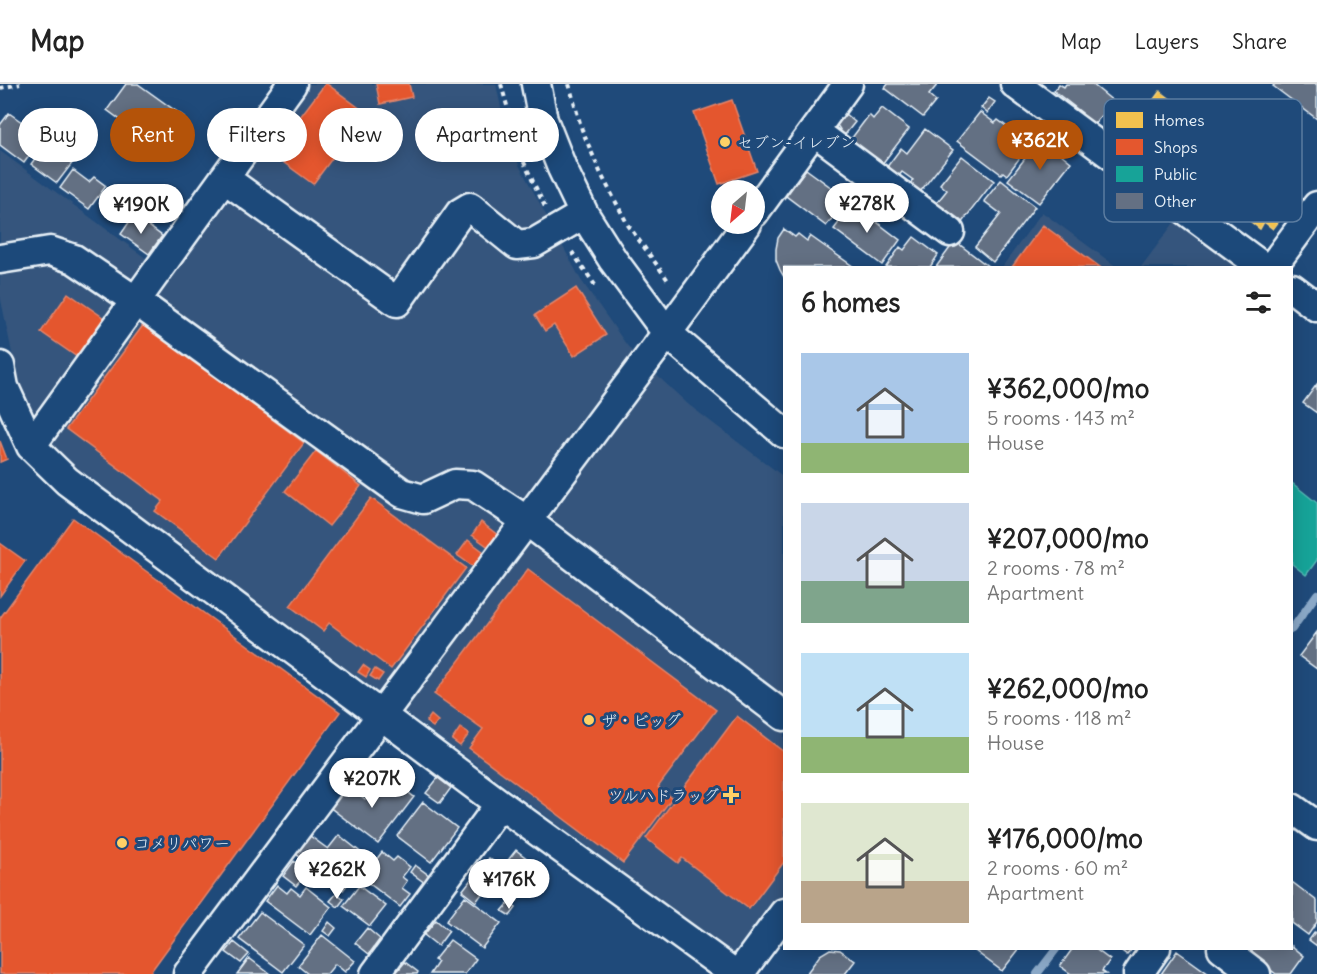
<!DOCTYPE html>
<meta charset="utf-8">
<style>
:root{--surface:#fff;--page:#f6f6f6;--text:#222;--muted:#767676;--line:#e0e0e0;--accent:#b45309}
body{margin:0;font-family:Delius,"Klee One",sans-serif;background:var(--page);color:var(--text);height:100vh;display:flex;flex-direction:column;font-size:22px;white-space:nowrap}
*{box-sizing:border-box;margin:0}
p{font-size:20px;color:var(--muted)}
.icon{flex:none;width:33px;height:33px;fill:none;stroke:currentColor;stroke-width:2;stroke-linecap:round;stroke-linejoin:round}
.map{position:relative;flex:1;overflow:hidden}
.sheet{position:absolute;left:783px;top:182px;width:510px;height:684px;display:flex;flex-direction:column;background:var(--surface);border-radius:0px;box-shadow:0 3px 15px #0003}
.sheet>*{flex:none}
.top-card{position:absolute;left:18px;top:24px;width:570px;height:54px;display:flex;gap:12px}
.needle{width:39px;rotate:208deg}
.tools{position:absolute;left:711px;top:96px;display:grid;gap:12px}
.tools a{display:grid;place-items:center;width:54px;height:54px;border-radius:50%;background:var(--surface);box-shadow:0 3px 15px #0003;font-size:30px}
.price{position:absolute;translate:-50% -51px;padding:0 14px;border-radius:21px;background:#fff;color:#222;font-size:20px;line-height:39px;filter:drop-shadow(0 2px 3px #0008)}
.price::after{content:'';position:absolute;left:50%;top:36px;width:18px;height:14px;margin-left:-9px;background:inherit;clip-path:polygon(0 0,100% 0,50% 100%)}
.price.selected{background:var(--accent);color:#fff}
ul{padding:0;list-style:none}
li{display:flex;align-items:center;gap:18px;height:150px;padding:0 18px}
li span{display:grid;place-items:center;flex:none;width:168px;height:120px;border-radius:0px;color:#555}
li>.icon{margin-inline-start:auto}
span .icon{width:72px;height:72px;fill:#fffc;stroke-width:1}
li b{font-size:26px}
h2{display:flex;justify-content:space-between;align-items:center;height:72px;padding:0 18px;font-size:26px}
.pill{padding:0 21px;border-radius:27px;background:var(--surface);box-shadow:0 3px 15px #0003;font-size:21px;line-height:54px}
.pill.selected{background:var(--accent);color:#fff}
header{display:flex;align-items:center;gap:36px;box-sizing:border-box;height:84px;padding:0 30px;background:var(--surface);border-bottom:2px solid var(--line)}
header strong{font-size:28px}
nav{display:flex;gap:33px;margin-inline-start:auto;font-size:21px}
.map>svg:first-child{display:block}
</style>
<header>
<strong>Map</strong>
<nav><a>Map</a><a>Layers</a><a>Share</a></nav>
</header>
<div class="map">
<svg width="1317" height="890" viewBox="0 0 1317 890">
<rect width="100%" height="100%" fill="#1f4a7a"/>
<filter id="ink" filterUnits="userSpaceOnUse"><feTurbulence type="fractalNoise" baseFrequency=".0167" numOctaves="2"/><feDisplacementMap in="SourceGraphic" scale="12" xChannelSelector="R" yChannelSelector="G"/><feConvolveMatrix kernelMatrix="1 2 1 2 8 2 1 2 1" color-interpolation-filters="sRGB"/></filter>
<g filter="url(#ink)">
<path fill="#34557d" d="M302 0H496L507 52 519 81 581 196 626 260 635 271 689 321 784 393V812L739 874 76 386 44 359 22 318 0 211V67L166 189Z
M1042 128 1117 183H1002Z
M1176 136 1240 183H1141Z"/>
<path fill="#f2c14e" stroke="#efcf81" stroke-width="1.5" d="M1160 7 1184 25 1183 28 1278 100 1280 97 1299 111 1273 145 1264 138 1260 145 1241 130 1245 125 1231 114 1226 120 1208 106 1213 100 1197 87 1192 94 1174 80 1179 75 1164 64 1159 69 1142 56 1146 51 1134 42Z"/>
<path fill="#e4572e" stroke="#e5856b" stroke-width="1.5" d="M325 0H327L366 29 313 100 272 70Z
M376 0H409L412 13 380 20Z
M732 16 757 87 719 100 694 29Z
M1043 141 1100 183H1012Z
M576 204 606 251 574 272 554 241 545 247 535 231Z
M68 209 104 234 77 273 41 248Z
M144 240 304 359 219 474 155 427 163 417 66 345Z
M0 357 7 375 0 378Z
M316 367 361 402 329 442 285 407Z
M371 414 466 484 391 585 329 539 323 547 290 522Z
M73 434 340 628 149 890H0V534Z
M481 438 499 452 490 464 472 451Z
M468 456 488 471 478 486 457 471Z
M0 459 25 477 0 512Z
M528 485 716 626 658 703 672 714 623 779 469 664 483 645 434 610Z
M363 581 370 586 366 593 358 588Z
M375 585 383 590 378 597 370 592Z
M431 631 438 637 433 643 426 638Z
M737 632 784 668V778L749 825 682 774 678 779 646 754Z
M460 644 469 650 460 662 452 656Z"/>
<path fill="#17a398" stroke="#56bab5" stroke-width="1.5" d="M1292 399 1317 419V476L1306 491 1292 480Z"/>
<g fill="none" stroke-linecap="round" stroke-linejoin="round">
<path stroke="#8aa8c7" stroke-width="8" d="M1292 545 1317 510
M1037 890 1057 864"/>
</g>
<path fill="#647083" stroke="#e8f1f8" stroke-width="1.5" d="M126 0H138L184 33 160 65 107 26Z
M888 0H938L929 11 936 17 923 33 885 4Z
M1059 0 1064 3 1066 0H1092L1113 17 1093 42 1080 32 1082 29 1054 7Z
M1275 0H1317V35L1273 2Z
M989 14 995 18 987 29 981 24Z
M882 24 909 45 882 80 851 55 869 31 873 35Z
M980 28 995 39 998 36 1030 60 1007 91 1003 88 1001 90 957 57Z
M9 29 43 53 24 79 0 61V41Z
M845 30 855 38 844 52 837 41Z
M925 45 953 66 920 108 910 100 913 96 902 88 898 93 886 84 901 64 907 69Z
M1041 54 1071 78 1039 119 1008 96Z
M47 58 73 78 57 99 31 80Z
M962 72 994 97 960 141 935 121 947 106 940 100Z
M806 85 851 118 838 135 834 132 826 142 786 112Z
M73 86 89 98 94 93 106 102 89 125 60 104Z
M1001 96 1035 123 993 178 975 163 1001 130 984 117Z
M853 120 900 156 882 181 834 145Z
M134 131 162 152 149 170 121 150Z
M784 145 795 153 798 150 807 157 810 152 854 183H784V193L780 186 776 176V165L778 154Z
M914 153 938 171 930 183H886L900 163 904 166Z
M955 157 989 183H936Z
M1317 300V329L1303 319Z
M1317 548V585L1299 572Z
M390 694 414 713 378 760 328 722 345 700 365 715 369 710 373 714Z
M438 694 451 704 440 719 426 709Z
M423 718 457 744 431 778 397 752Z
M339 751 368 774 343 806 296 770 310 752 328 765Z
M516 766 541 785 517 817 479 788 489 774 502 784Z
M382 768 393 777 397 773 410 783 402 793 407 797 402 804 410 810 400 823 362 794Z
M294 777 308 788 296 802 283 792Z
M415 781 430 792 425 799 410 788Z
M473 793 487 803 476 818 462 807Z
M1292 798 1317 817V838L1308 851 1292 839Z
M277 801 287 809 291 804 300 811 306 803 331 823 310 851 265 817Z
M359 802 386 822 370 842 343 822Z
M337 809 344 815 338 823 330 817Z
M465 812 501 839 482 864 446 837Z
M509 819 516 824 510 832 502 827Z
M260 828 304 861 283 888 239 855Z
M436 836 449 847 438 862 424 851Z
M329 838 336 844 330 852 323 847Z
M367 844 380 855 369 870 355 859Z
M1315 848 1317 850V862L1309 856Z
M322 851 355 877 345 888 335 880 327 890H308L298 882Z
M450 856 476 875 465 890H430L438 878 434 876Z
M234 858 249 870 241 879 226 868Z
M1292 862 1304 872 1291 890H1276L1244 865 1292 864Z
M971 864H1020L1002 887Z
M1073 864H1094L1110 876 1102 887 1106 890H1071L1060 882Z
M1118 864H1133L1127 871Z
M830 865 840 866 855 877 845 890H806L820 871Z
M1177 867 1209 890H1161Z
M249 874 270 890H237Z
M405 878 418 888 417 890H395Z"/>
<g fill="none" stroke-linecap="round" stroke-linejoin="round">
<defs>
<path id="minor" d="M536 0 543 36 562 84 584 130 613 176 667 249 784 349
M1015 0 1263 183
M814 47 950 148
M224 94 397 218 460 129 470 123 517 161 534 159 584 130
M754 129 848 0
M0 175 50 167 74 175 136 217 402 409 423 415 455 400 473 401 527 437 784 632
M1272 183 1317 122
M1292 204 1317 223
M0 282 4 303 31 362 67 397 500 720 735 890
M31 362 292 0
M1292 724 1317 742
M1222 864 1256 890
M188 890 667 249 747 140
M375 890 500 720
M739 890 784 829
M1138 890 1156 864"/>
</defs>
<use href="#minor" stroke="#e8f1f8" stroke-width="33"/>
<path stroke="#e8f1f8" stroke-width="4" stroke-dasharray="4.5 4.5" stroke-linecap="butt" d="M501 0 521 72 545 123
M569 0 582 46 601 90 628 141 670 199
M0 4 20 0
M572 168 595 201"/>
<use href="#minor" stroke="#1f4a7a" stroke-width="28"/>
</g>
</g>
<g fill="#ffd166" stroke="#1f4a7a" stroke-width="2">
<circle cx="725" cy="58" r="6"/>
<circle cx="589" cy="636" r="6"/>
<path d="M728 702h6v6h6v6h-6v6h-6v-6h-6v-6h6z"/>
<circle cx="122" cy="759" r="6"/>
</g>
<g text-anchor="middle" dominant-baseline="central" stroke-width="6" stroke-linejoin="round" paint-order="stroke">
<g font-size="16" fill="#e8f1f8" stroke="#1f4a7a" text-anchor="start">
<text x="737" y="58">セブン-イレブン</text>
<text x="601" y="636">ザ・ビッグ</text>
<text x="719" y="711" text-anchor="end">ツルハドラッグ</text>
<text x="134" y="759">コメリパワー</text>
</g>
</g>
<rect x="1104" y="15" width="198" height="123" rx="9" fill="#1f4a7a" stroke="#5b7ca0" stroke-width="1.5"/>
<rect x="1116" y="28" width="27" height="16" fill="#f2c14e"/>
<rect x="1116" y="55" width="27" height="16" fill="#e4572e"/>
<rect x="1116" y="82" width="27" height="16" fill="#17a398"/>
<rect x="1116" y="109" width="27" height="16" fill="#647083"/>
<g font-size="16" fill="#e8f1f8">
<text x="1154" y="42">Homes</text>
<text x="1154" y="69">Shops</text>
<text x="1154" y="96">Public</text>
<text x="1154" y="123">Other</text>
</g>
</svg>
<div class="tools">
<a><svg class="needle" viewBox="-14 -14 28 28"><path d="M0-13l5 13h-10z" fill="#e53935"/><path d="M0 13l5-13h-10z" fill="#767676"/></svg></a>
</div>
<b class="price selected" style="left:1040px;top:87px">¥362K</b>
<b class="price" style="left:867px;top:150px">¥278K</b>
<b class="price" style="left:141px;top:151px">¥190K</b>
<b class="price" style="left:372px;top:725px">¥207K</b>
<b class="price" style="left:337px;top:816px">¥262K</b>
<b class="price" style="left:509px;top:826px">¥176K</b>
<div class="top-card">
<a class="pill">Buy</a>
<a class="pill selected">Rent</a>
<a class="pill">Filters</a>
<a class="pill">New</a>
<a class="pill">Apartment</a>
</div>
<section class="sheet">
<h2>6 homes<svg class="icon" aria-label="filters" viewBox="0 0 24 24"><path d="M4 7h16M4 17h16"/><circle cx="9" cy="7" r="2"/><circle cx="15" cy="17" r="2"/></svg></h2>
<ul>
<li><span style="background:linear-gradient(#a9c7e8 75%,#8fb573 0)"><svg class="icon" aria-label="home" viewBox="0 0 24 24"><path d="M3 11l9-7 9 7M6 9v11h12V9"/></svg></span><div><b>¥362,000/mo</b><p>5 rooms · 143 m²</p><p>House</p></div></li>
<li><span style="background:linear-gradient(#c9d6e8 65%,#7fa58c 0)"><svg class="icon" aria-label="home" viewBox="0 0 24 24"><path d="M3 11l9-7 9 7M6 9v11h12V9"/></svg></span><div><b>¥207,000/mo</b><p>2 rooms · 78 m²</p><p>Apartment</p></div></li>
<li><span style="background:linear-gradient(#bfe0f5 70%,#8fb573 0)"><svg class="icon" aria-label="home" viewBox="0 0 24 24"><path d="M3 11l9-7 9 7M6 9v11h12V9"/></svg></span><div><b>¥262,000/mo</b><p>5 rooms · 118 m²</p><p>House</p></div></li>
<li><span style="background:linear-gradient(#dfe7d0 65%,#b9a48a 0)"><svg class="icon" aria-label="home" viewBox="0 0 24 24"><path d="M3 11l9-7 9 7M6 9v11h12V9"/></svg></span><div><b>¥176,000/mo</b><p>2 rooms · 60 m²</p><p>Apartment</p></div></li>
</ul>
</section>
</div>
